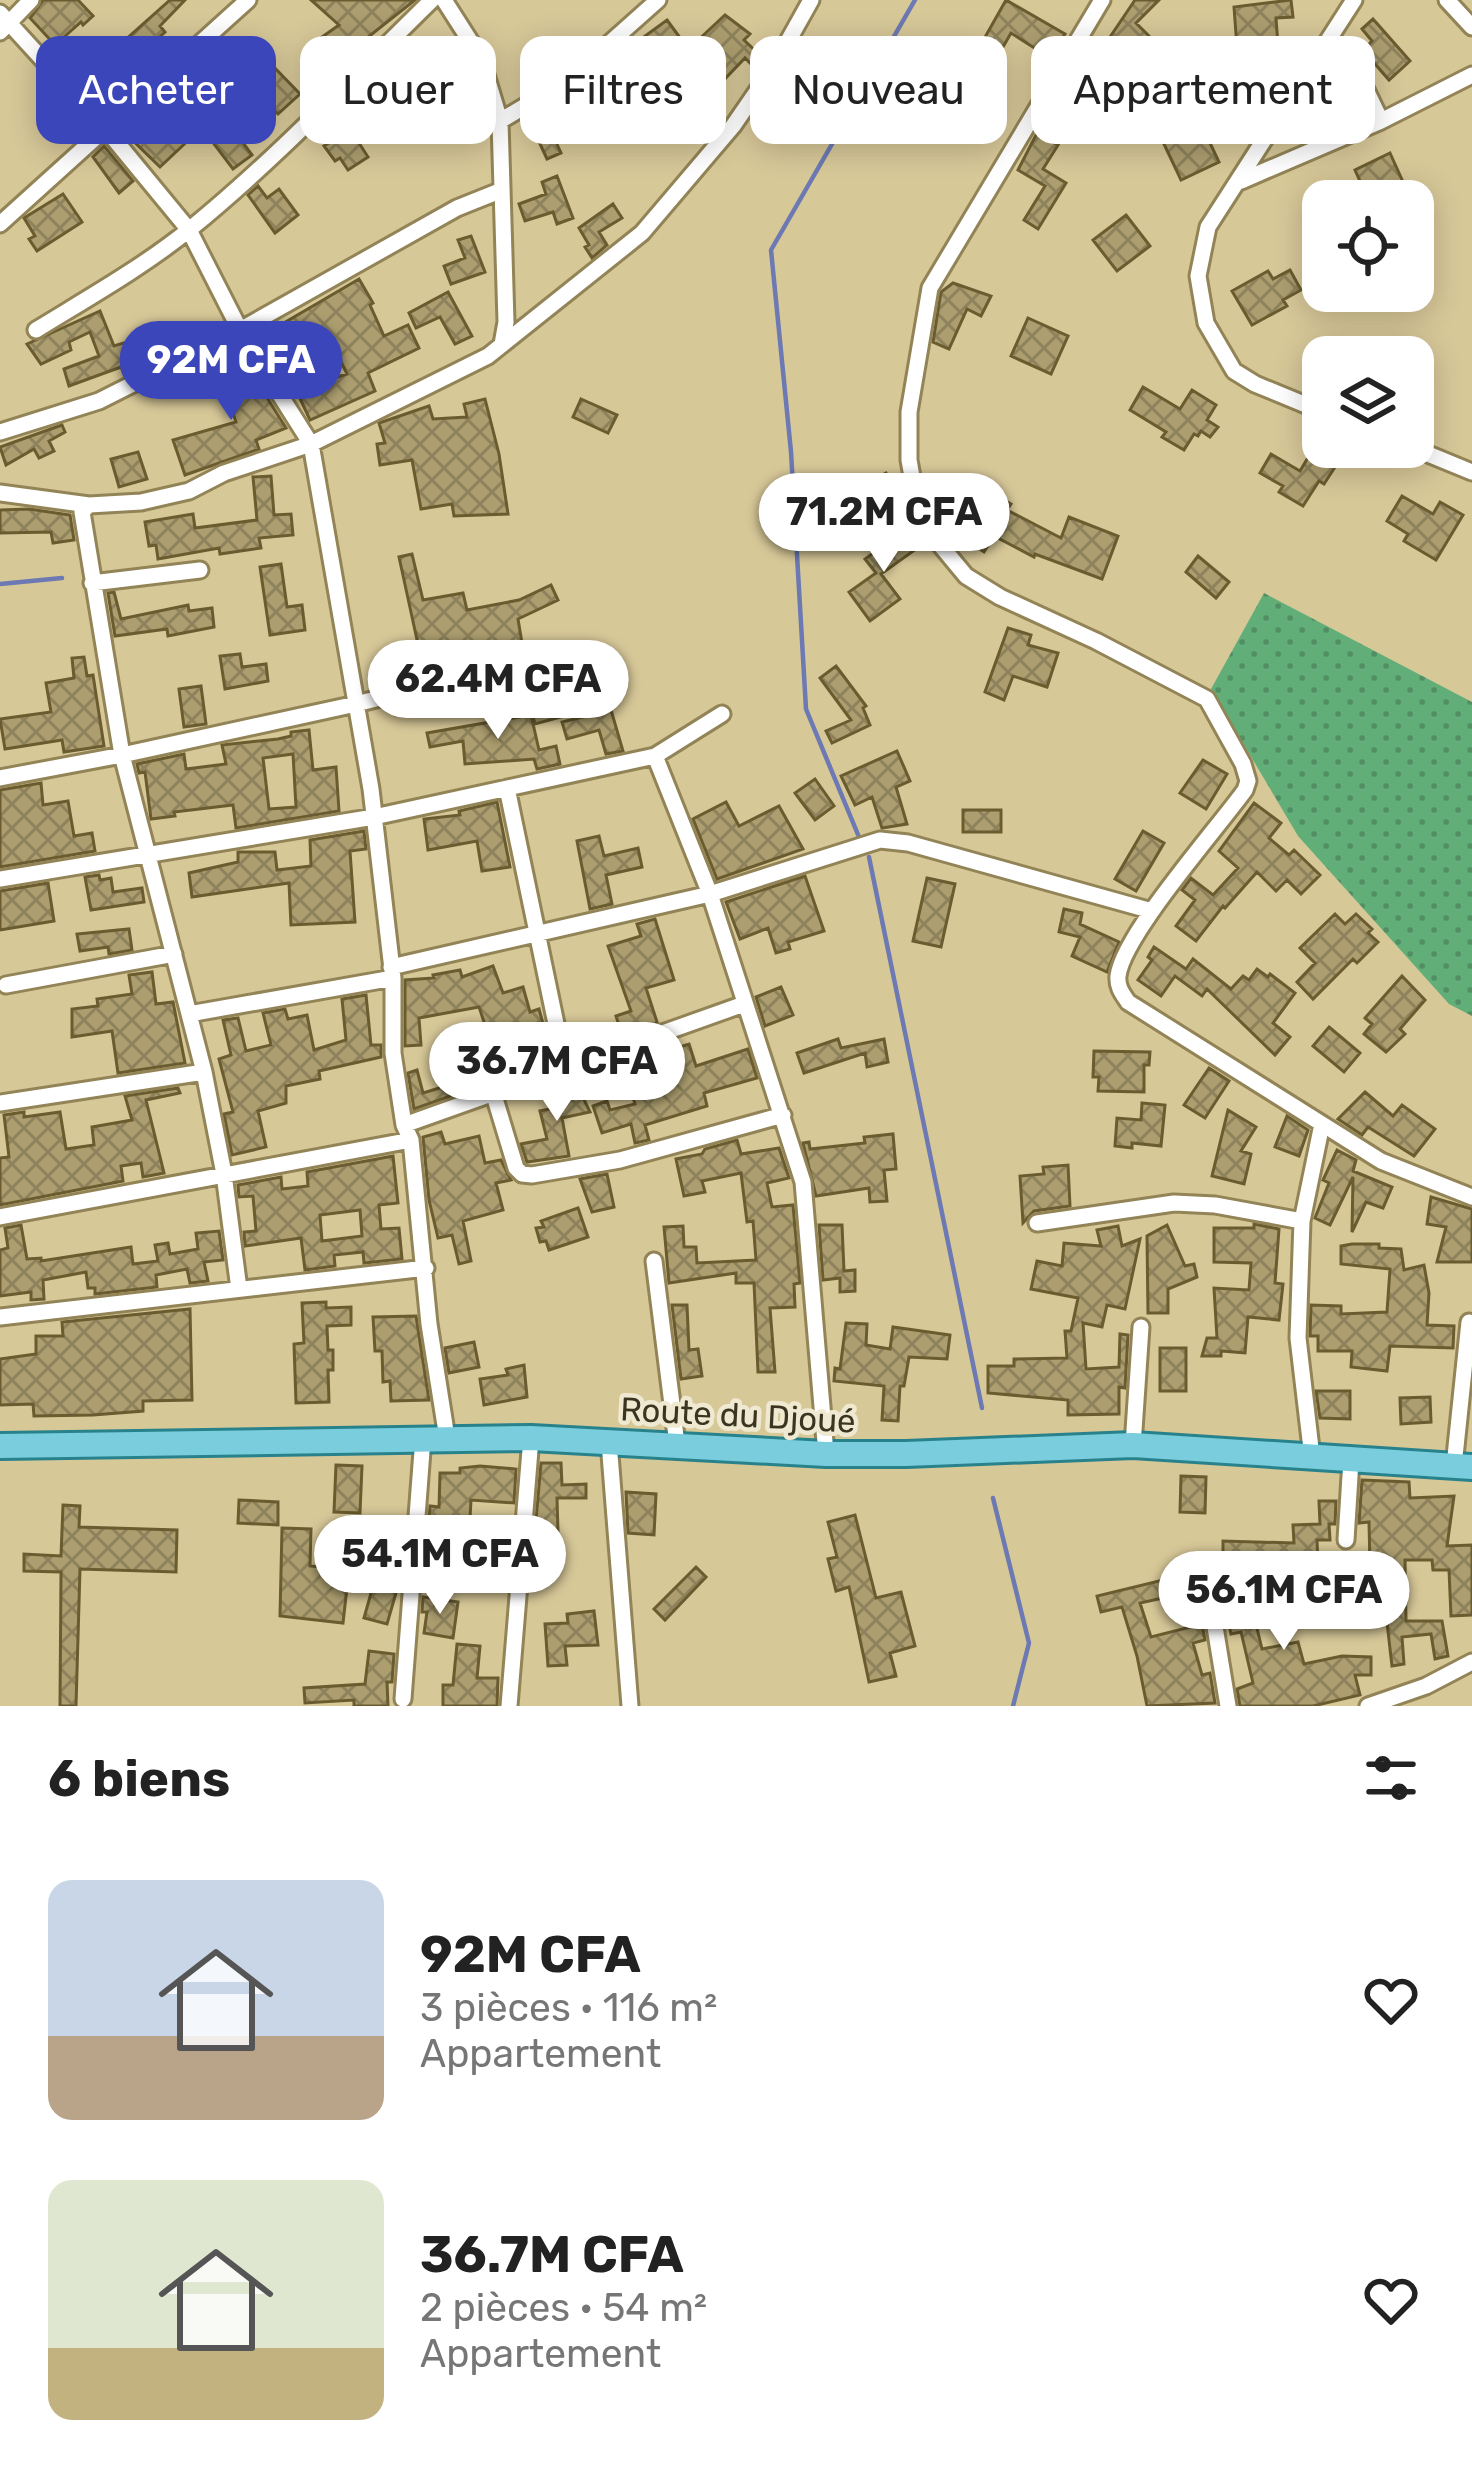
<!DOCTYPE html>
<html lang="fr">
<meta charset="utf-8">
<style>
:root{--surface:#fff;--page:#f2f2f2;--text:#222;--muted:#767676;--accent:#3b46ba}
body{margin:0;font-family:Rubik,sans-serif;background:var(--page);color:var(--text);height:100vh;display:flex;flex-direction:column;font-size:45px;white-space:nowrap}
*{box-sizing:border-box;margin:0}
p{font-size:39px;color:var(--muted)}
.icon{flex:none;width:66px;height:66px;fill:none;stroke:currentColor;stroke-width:2;stroke-linecap:round;stroke-linejoin:round}
.map{position:relative;height:1706px;overflow:hidden}
.drawer{display:flex;flex-direction:column;background:var(--surface);flex:1}
.drawer>*{flex:none}
.guide{position:absolute;left:36px;top:36px;width:1401px;height:108px;display:flex;gap:24px}
.fabs{position:absolute;left:1302px;top:180px;display:grid;gap:24px}
.fabs a{display:grid;place-items:center;width:132px;height:132px;border-radius:24px;background:var(--surface);box-shadow:0 6px 30px #0003;font-size:60px}
.price{position:absolute;translate:-50% -102px;padding:0 27px;border-radius:42px;background:#fff;color:#222;font-size:39px;line-height:78px;filter:drop-shadow(0 3px 6px #0008)}
.price::after{content:'';position:absolute;left:50%;top:72px;width:36px;height:27px;margin-left:-18px;background:inherit;clip-path:polygon(0 0,100% 0,50% 100%)}
.price.selected{background:var(--accent);color:#fff}
ul{padding:0;list-style:none}
li{display:flex;align-items:center;gap:36px;height:300px;padding:0 48px}
li span{display:grid;place-items:center;flex:none;width:336px;height:240px;border-radius:24px;color:#555}
li>.icon{margin-inline-start:auto}
span .icon{width:144px;height:144px;fill:#fffc;stroke-width:1}
li b{font-size:51px}
h2{display:flex;justify-content:space-between;align-items:center;height:144px;padding:0 48px;font-size:51px}
.chip{padding:0 42px;border-radius:24px;background:var(--surface);box-shadow:0 6px 30px #0003;font-size:42px;line-height:108px}
.chip.selected{background:var(--accent);color:#fff}
.map>svg:first-child{display:block}
</style>
<div class="map">
<svg width="1472" height="1706" viewBox="0 0 1472 1706">
<defs>
<pattern id="grass-dots" width="8" height="8" patternUnits="userSpaceOnUse" patternTransform="scale(3)"><rect width="8" height="8" fill="#61ae79"/><path d="M2 2h.1M6 6h.1" fill="none" stroke="#518e63" stroke-width="1.8" stroke-linecap="round"/></pattern>
<pattern id="building-cross-hatch" width="8" height="8" patternUnits="userSpaceOnUse" patternTransform="scale(3)"><rect width="8" height="8" fill="#ac9e6f"/><path d="M0 0l8 8M0 8l8-8" fill="none" stroke="#8d825b"/></pattern>
</defs>
<rect width="100%" height="100%" fill="#d7c898"/>
<path fill="url(#grass-dots)" d="M1264 593 1472 702V1016L1449 1004 1298 836 1211 689Z"/>
<g fill="none" stroke-linecap="round" stroke-linejoin="round">
<path stroke="#6c79b3" stroke-width="4.5" d="M0 584 62 578
M859 837 806 709 791 452 771 250 915 0
M869 857 982 1408
M993 1498 1029 1643 1013 1706"/>
</g>
<path fill="url(#building-cross-hatch)" stroke="#6a5c2f" stroke-width="3" fill-rule="evenodd" d="M43 0H78L93 16 83 25 81 22 55 45 30 18Z
M170 0H185L160 26 165 32 94 95 75 75 110 41 116 48Z
M311 0H415L348 53 338 43 320 55 312 44 339 25Z
M1006 0 1065 34 1050 58 1011 33 973 99 958 91 969 70 951 60 960 46 975 55Z
M1135 0H1159L1136 23 1149 36 1139 47 1132 40 1122 49 1110 37Z
M1291 0 1293 17 1276 18 1278 45 1237 48 1234 7Z
M725 15 750 34 744 40 764 59 756 69 745 58 697 108 684 95 711 61 694 44Z
M1373 19 1410 61 1389 80 1363 50 1372 41 1362 29Z
M667 20 686 46 662 63 641 39Z
M404 46 428 79 403 95 409 103 363 125 353 109 383 89 376 79 388 71 384 64Z
M461 53 473 73 454 85 472 113 439 132 431 119 451 105 430 73Z
M271 64 300 94 278 114 271 107 235 132 252 155 233 169 202 128 223 113 207 91 218 83 238 110 259 94 249 84Z
M581 88 589 101 550 129 561 153 547 159 529 120Z
M160 95 195 134 160 167 122 130Z
M1201 124 1219 162 1181 180 1163 142Z
M350 129 368 157 348 170 340 158 335 161 324 146Z
M1037 133 1058 145 1043 169 1066 183 1038 229 1024 220 1045 186 1018 170Z
M104 146 133 181 119 193 93 157Z
M1390 153 1408 193 1391 201H1369L1355 170Z
M557 176 573 218 557 224 553 212 525 221 519 204 546 194 542 182Z
M258 186 267 198 279 189 298 215 275 233 248 195Z
M63 194 82 222 37 251 29 239 35 236 24 218Z
M613 204 622 218 599 232 607 245 592 258 585 247 589 245 579 228Z
M1126 215 1150 246 1117 271 1093 240Z
M471 236 485 272 451 284 444 266 465 258 458 240Z
M1290 270 1301 290 1283 300 1287 306 1252 325 1232 291 1268 271 1273 279Z
M359 279 373 303 370 305 384 336 408 325 419 348 368 373 375 391 310 420 296 390 347 374 336 351 314 358 304 326 273 346 265 334Z
M953 283 991 296 981 316 967 309 949 349 933 342 941 292Z
M448 292 472 336 455 344 440 317 416 328 409 313Z
M100 311 114 346 140 338 148 363 124 374 121 367 69 386 64 369 99 356 90 332 69 342 71 350 41 364 27 344Z
M1028 318 1068 336 1051 374 1011 356Z
M240 355 253 391 261 388 286 428 256 440 259 449 185 475 173 440 236 422 215 362Z
M1143 387 1180 409 1192 390 1216 405 1207 420 1218 427 1210 437 1201 431 1198 436 1194 434 1184 450 1162 437 1166 432 1130 410Z
M485 399 499 454 508 514 454 516 452 504 421 509 412 460 380 465 377 444 385 443 379 423 429 406 433 419 467 417 464 404Z
M581 399 617 415 608 433 573 417Z
M62 425 65 432 49 441 54 451 39 458 34 449 6 465 0 447Z
M1313 449 1337 464 1324 484 1319 481 1303 506 1279 492 1283 486 1260 473 1271 454 1300 471Z
M138 452 147 479 119 487 111 459Z
M886 473 906 505 895 512 892 508 872 522 850 493Z
M271 476 274 515 291 514 293 535 259 538 261 548 220 554 219 548 158 559 156 545 149 546 145 522 193 514 195 528 257 520 253 477Z
M979 485 1011 504 1007 510 1061 538 1069 517 1118 536 1102 579 1035 554 1034 557 994 536 984 552 952 530Z
M1402 496 1433 514 1440 502 1463 515 1436 560 1404 541 1408 534 1387 521Z
M29 509 70 515 74 540 53 543 51 532 0 533V510Z
M910 527 923 544 881 574 900 599 870 621 849 592 876 573 865 559Z
M412 554 423 600 463 593 467 610 519 600 551 585 558 600 518 619 523 649 424 672 399 557Z
M1198 556 1229 582 1216 598 1186 572Z
M281 564 287 607 302 605 305 630 270 635 260 567Z
M114 592 121 619 188 605 189 611 212 608 214 627 168 636 167 629 115 636 108 593Z
M1008 628 1031 635 1028 645 1058 653 1047 687 1013 676 1004 700 985 692Z
M240 654 242 667 266 664 268 681 225 689 220 656Z
M84 657 87 676 93 675 104 746 64 752 62 740 5 749 0 719 51 712 46 683 74 678 72 658Z
M558 664 572 714 535 724 528 699 546 694 540 670Z
M836 666 866 706 863 708 870 725 832 743 826 731 851 720 820 678Z
M201 686 206 724 184 727 179 689Z
M611 710 623 751 606 754 599 730 567 739 562 722Z
M531 715 539 750 556 746 560 764 537 769 534 759 465 764 463 741 430 747 427 733Z
M309 730 313 770 336 767 339 811 236 828 233 805 174 812 175 816 151 819 145 772 139 773 137 764 184 754 186 769 226 764 222 745 278 739 291 736V732ZM293 754 296 807 269 809 263 758Z
M897 751 910 781 896 787 907 824 882 828 872 797 855 805 841 776Z
M1203 760 1227 774 1206 809 1180 793Z
M815 779 834 806 815 820 795 793Z
M41 783 43 805 68 801 74 836 92 833 95 851 0 867V790Z
M497 802 510 867 482 871 477 841 428 850 424 819 460 815 459 811Z
M726 802 739 826 779 806 803 849 717 879 693 819Z
M1254 803 1281 823 1269 838 1289 855 1294 850 1320 875 1301 894 1287 880 1276 891 1257 872 1225 908 1223 906 1196 941 1176 926 1195 900 1182 890 1191 878 1213 895 1238 868 1219 851Z
M963 810H1001V832H963Z
M364 831 366 849 350 851 355 922 291 925 289 883 192 897 189 873 238 862V852H275L277 870 311 866 310 840Z
M1143 831 1164 843 1136 891 1115 879Z
M599 836 604 856 638 848 642 867 606 875 612 904 590 909 577 841Z
M99 875 100 880 111 878 113 892 142 888 144 902 91 910 85 877Z
M805 876 824 931 788 942 790 949 776 953 768 928 740 939 726 902Z
M927 878 955 884 941 947 913 941Z
M48 883 54 921 0 930V891Z
M1064 909 1082 913 1080 924 1119 942 1107 972 1072 956 1080 937 1059 932Z
M1335 914 1345 924 1356 914 1372 929 1368 933 1378 942 1357 963 1353 959 1313 999 1297 982 1315 963 1300 948Z
M655 919 674 980 646 988 657 1022 622 1035 616 1016 631 1011 608 946 641 936 637 924Z
M129 929 132 950 109 954 108 947 80 951 77 934Z
M1154 947 1186 969 1193 959 1231 989 1243 976 1249 980 1257 969 1268 977 1270 974 1295 993 1273 1023 1290 1037 1275 1055 1207 989 1202 996 1175 976 1161 996 1138 980 1152 960 1148 957Z
M493 966 503 993 523 987 530 1012 539 1009 545 1031 526 1040 529 1050 470 1070 476 1087 414 1109 408 1073 417 1070 423 1093 459 1082 452 1059 499 1045 498 1039 490 1040 479 1007 419 1018 421 1045 405 1046V980L434 978 433 975 460 970 462 977Z
M152 972 156 1004 173 1002 185 1063 118 1073 112 1031 72 1037V1009L98 1006 97 999 132 994 129 975Z
M1402 976 1425 1000 1400 1029 1405 1034 1386 1052 1364 1034 1372 1024 1365 1018Z
M781 987 793 1015 765 1026 756 997Z
M366 995 371 1045H381V1057L319 1071 320 1079 286 1086V1103L258 1111 266 1147 232 1155 224 1114 233 1112 219 1059 231 1055 223 1020 238 1018 246 1051 271 1045 263 1013 285 1009 288 1019 307 1015 314 1050 346 1040 342 999Z
M1329 1027 1360 1053 1344 1072 1313 1046Z
M838 1039 841 1048 884 1039 888 1062 867 1067 865 1053 804 1073 797 1053Z
M689 1044 696 1066 748 1049 757 1078 704 1093 707 1106 645 1125 649 1140 635 1143 631 1124 602 1133 593 1106 607 1101 610 1110 635 1104 627 1078 595 1087 590 1072 646 1052 647 1057Z
M1094 1051 1150 1052 1149 1065H1144V1092L1098 1091 1099 1077H1093Z
M1209 1068 1229 1081 1205 1118 1184 1105Z
M573 1077 590 1112 562 1118 569 1156 527 1162 521 1144 547 1139 540 1111 559 1107 557 1083Z
M178 1088 180 1093 146 1100 164 1173 143 1177 141 1163 121 1166 123 1181 0 1205V1158L9 1157 4 1115 24 1112V1117L60 1112 66 1149 94 1145 92 1127 132 1120 125 1096Z
M1365 1092 1393 1116 1402 1105 1435 1129 1414 1156 1368 1127 1362 1135 1338 1119Z
M1142 1103 1165 1105 1161 1146 1132 1143V1148L1115 1146 1117 1118 1141 1120Z
M1228 1110 1256 1127 1241 1151 1251 1154 1244 1184 1212 1176Z
M1287 1116 1308 1130 1299 1156 1275 1147Z
M441 1132 445 1144 479 1136 485 1163 501 1160 511 1180 496 1183 503 1210 463 1221 471 1261 459 1264 452 1235 438 1238 429 1200 423 1137Z
M893 1134 896 1169 884 1170 887 1201 870 1202 869 1188 816 1196 803 1143 809 1142 810 1149 865 1143 864 1137Z
M737 1140 741 1154 779 1148 789 1178 767 1183 772 1207 793 1205 800 1283 794 1284 795 1307 770 1308 775 1372H758L754 1283H736V1273L669 1283 664 1227 683 1226 684 1247H696L697 1263 756 1260 753 1221 747 1222 741 1173 702 1181 705 1192 684 1196 676 1159 702 1154 705 1149Z
M1337 1150 1356 1160 1353 1171 1392 1187 1383 1208 1366 1202 1352 1232 1353 1177 1330 1225 1315 1218 1329 1183 1323 1180Z
M393 1156 398 1203 379 1205 381 1229 399 1228 402 1259 364 1263 363 1252 334 1255 335 1266 305 1270 301 1238 245 1246 244 1232 256 1231 253 1196 239 1197 238 1185 281 1177 282 1189 308 1186 307 1172ZM360 1210 362 1236 322 1241 320 1215Z
M1068 1165 1070 1206 1034 1211 1023 1223 1020 1176 1044 1174 1043 1167Z
M607 1174 614 1207 592 1212 580 1179Z
M1431 1197 1472 1209V1262H1437L1446 1227 1427 1224Z
M578 1208 588 1237 549 1250 546 1241 540 1242 536 1228 544 1227 541 1221Z
M1254 1224 1279 1229 1275 1283 1283 1284 1279 1320 1248 1317 1245 1353 1221 1351V1356H1202L1207 1338H1217L1214 1288 1249 1290 1251 1263 1214 1262V1228H1254Z
M21 1225 27 1259 41 1258V1261L131 1247 133 1264 158 1261 155 1245 168 1243 170 1254 198 1249 196 1233 219 1231 223 1260 204 1262 208 1281 190 1283 187 1269 156 1275 157 1287 95 1294V1288H88L86 1272 43 1280 44 1299 31 1300V1292L0 1296V1250L8 1248 5 1228Z
M819 1225H842L844 1271 855 1270V1291L840 1292V1278L823 1280Z
M1167 1225 1185 1266 1194 1264 1197 1277 1168 1289V1313H1148L1147 1236Z
M1118 1226 1122 1246 1140 1239 1125 1309 1107 1305 1102 1327 1083 1323 1086 1369 1119 1367 1120 1334 1128 1335 1125 1388 1119 1387V1414L1068 1415V1400L988 1393V1366H1014V1359L1067 1358 1065 1331H1071L1078 1298 1031 1289 1037 1261 1062 1266 1064 1243 1101 1246 1097 1230Z
M1352 1244H1379V1248L1401 1249 1404 1270 1424 1265 1429 1293 1427 1325 1454 1326 1453 1348 1390 1346 1387 1371 1351 1367 1352 1351H1318V1336H1310L1311 1305 1341 1306V1314L1387 1312 1390 1269 1341 1264V1246Z
M326 1302V1308L351 1307V1325L327 1326 328 1350H333V1370H328L329 1402 296 1403 294 1344 304 1343 302 1303Z
M672 1305H687L689 1350 698 1349 702 1376 681 1379Z
M190 1309 192 1400 143 1401V1411L93 1415 34 1416 33 1404 0 1405V1359L36 1354V1336H63L62 1322Z
M416 1316 429 1400 391 1401 390 1381 383 1382 382 1351H375L373 1317Z
M846 1323 867 1324 866 1345 890 1349 893 1327 950 1335 947 1359 909 1357 904 1386H900L898 1421 882 1420 884 1386 834 1381 835 1368 840 1369Z
M474 1342 479 1367 449 1373 445 1348Z
M1160 1348H1186V1391H1160Z
M524 1365 527 1397 484 1405 480 1379 508 1375 506 1369Z
M1316 1391H1350V1419L1320 1418Z
M1430 1397 1431 1422 1401 1424 1400 1398Z
M541 1463H561L562 1485 586 1484V1498H557L558 1532H535Z
M336 1465 362 1466 360 1513 334 1512Z
M480 1466 516 1469 514 1503 471 1500 469 1537 428 1534 430 1506 439 1507 440 1473H460V1468Z
M1181 1476 1206 1477 1205 1513 1180 1512Z
M1362 1480 1409 1482 1410 1498 1454 1496 1447 1546 1472 1545V1615L1451 1616 1449 1570H1433L1432 1560H1405L1406 1621H1442L1448 1656 1435 1659 1431 1634 1402 1637 1404 1664 1392 1666 1386 1614H1382L1381 1566H1370L1369 1522 1359 1523Z
M626 1492 656 1494 654 1535 628 1533Z
M239 1500 278 1502V1525L238 1523Z
M1319 1501H1336L1335 1524H1329L1330 1540H1317L1318 1564H1223V1541L1294 1543 1293 1525 1320 1524Z
M63 1505 80 1506 79 1527 177 1530 176 1572 80 1569 76 1706H60L61 1572 24 1571V1554L61 1556Z
M855 1515 876 1598 901 1592 915 1646 890 1653 896 1676 869 1682 849 1587 836 1591 828 1559 837 1557 828 1522Z
M479 1526 512 1528 507 1582 489 1581 490 1548 477 1547Z
M282 1528 311 1529 310 1566 349 1570 343 1623 280 1616Z
M696 1567 706 1577 665 1620 654 1609Z
M1285 1573 1292 1619 1256 1624 1262 1649 1298 1642 1304 1664 1342 1656 1371 1657V1675H1355L1360 1695 1313 1706H1240L1237 1689 1253 1683 1241 1632 1231 1634 1221 1588Z
M375 1579 398 1586 387 1624 364 1618Z
M1163 1580 1167 1597 1140 1603 1151 1637 1202 1624 1205 1640 1193 1643 1202 1675 1210 1673 1215 1703 1147 1706 1137 1656 1122 1607 1101 1612 1097 1596Z
M423 1597 458 1602 453 1638 424 1633 427 1612H422Z
M594 1611 598 1645 565 1646 567 1665 548 1666 545 1624 568 1623 567 1614Z
M457 1644 480 1646 477 1678H498L497 1706H443V1685H453Z
M369 1651 394 1654 392 1682H387L388 1706H354V1700L305 1703 304 1688 365 1684Z"/>
<g fill="none" stroke-linecap="round" stroke-linejoin="round">
<defs>
<path id="minor" d="M444 0 481 58 500 121 506 322 502 344
M1102 0 930 288 909 412V460L916 499 937 541 966 576 1000 597 1096 641 1207 699 1243 764 1248 781 1245 790C1217 829 1123 935 1118 976 1117 987 1122 993 1128 1002L1381 1161 1472 1197
M1447 0 1472 27
M0 13 105 128 189 230 244 338 311 444 371 789 393 978V1053L404 1125 411 1140 429 1324 447 1438
M0 32 31 0
M1325 45 1360 77 1381 121
M500 121 567 81 658 0
M1241 181 1381 121 1472 75
M0 224 248 0
M36 330C88 298 143 267 190 229 276 159 353 77 432 0
M1323 412 1255 384 1234 371 1206 323 1198 276 1208 227 1354 0
M0 432 99 401 240 330 457 208 502 190
M1411 447 1472 472
M0 493 89 505
M92 583 200 570
M655 756 710 894 803 1182 826 1454
M0 778 122 755 82 512 89 505 141 502 189 491 224 473 311 444 488 356 642 233 733 126 773 68 811 0
M507 788 565 1067
M0 879 374 817 655 756 722 714
M391 967 710 894 880 840 908 843 1152 911
M6 985 174 954
M189 1014 393 978
M493 1092 516 1168 522 1174 532 1175 620 1160 783 1115
M0 1103 204 1072
M404 1125 744 1004
M0 1217 411 1140
M1037 1223 1174 1203 1215 1205 1302 1221
M654 1261 677 1444
M239 1289 224 1174 204 1072 122 755 356 704 550 655
M0 1317 426 1268
M609 1442 630 1706
M1133 1445 1141 1327
M1312 1457 1298 1338 1302 1221 1322 1124
M1454 1466 1469 1322
M1346 1540 1351 1460
M1207 1578 1228 1706
M403 1699 423 1438
M509 1706 531 1438
M1368 1706 1426 1686 1472 1662"/>
<path id="primary" d="M0 1446 531 1438 826 1454H906L1133 1445 1472 1467"/>
</defs>
<use href="#minor" stroke="#928456" stroke-width="21"/>
<use href="#primary" stroke="#28828b" stroke-width="30"/>
<use href="#minor" stroke="#fff" stroke-width="15"/>
<use href="#primary" stroke="#79cddc" stroke-width="24"/>
</g>
<g text-anchor="middle" dominant-baseline="central" stroke-width="9" stroke-linejoin="round" paint-order="stroke">
<g font-size="33" fill="#3a3421" stroke="#f0e9d1">
<text transform="translate(738 1415) rotate(3)">Route du Djoué</text>
</g>
</g>
</svg>
<div class="fabs">
<a><svg class="icon" aria-label="locate" viewBox="0 0 24 24"><circle cx="12" cy="12" r="6"/><path d="M12 2v4M12 18v4M2 12h4M18 12h4"/></svg></a>
<a><svg class="icon" aria-label="layers" viewBox="0 0 24 24"><path d="M12 4l9 5-9 5-9-5zM3 14l9 5 9-5"/></svg></a>
</div>
<b class="price selected" style="left:231px;top:423px">92M CFA</b>
<b class="price" style="left:884px;top:575px">71.2M CFA</b>
<b class="price" style="left:498px;top:742px">62.4M CFA</b>
<b class="price" style="left:557px;top:1124px">36.7M CFA</b>
<b class="price" style="left:440px;top:1617px">54.1M CFA</b>
<b class="price" style="left:1284px;top:1653px">56.1M CFA</b>
<div class="guide">
<a class="chip selected">Acheter</a>
<a class="chip">Louer</a>
<a class="chip">Filtres</a>
<a class="chip">Nouveau</a>
<a class="chip">Appartement</a>
</div>
</div>
<section class="drawer">
<h2>6 biens<svg class="icon" aria-label="filters" viewBox="0 0 24 24"><path d="M4 7h16M4 17h16"/><circle cx="9" cy="7" r="2"/><circle cx="15" cy="17" r="2"/></svg></h2>
<ul>
<li><span style="background:linear-gradient(#c9d6e8 65%,#b9a48a 0)"><svg class="icon" aria-label="home" viewBox="0 0 24 24"><path d="M3 11l9-7 9 7M6 9v11h12V9"/></svg></span><div><b>92M CFA</b><p>3 pièces · 116 m²</p><p>Appartement</p></div><svg class="icon" aria-label="heart" viewBox="0 0 24 24"><path d="M12 20l-8-8c-3-5 5-10 8-4 3-6 11-1 8 4z"/></svg></li>
<li><span style="background:linear-gradient(#dfe7d0 70%,#c2b280 0)"><svg class="icon" aria-label="home" viewBox="0 0 24 24"><path d="M3 11l9-7 9 7M6 9v11h12V9"/></svg></span><div><b>36.7M CFA</b><p>2 pièces · 54 m²</p><p>Appartement</p></div><svg class="icon" aria-label="heart" viewBox="0 0 24 24"><path d="M12 20l-8-8c-3-5 5-10 8-4 3-6 11-1 8 4z"/></svg></li>
</ul>
</section>
